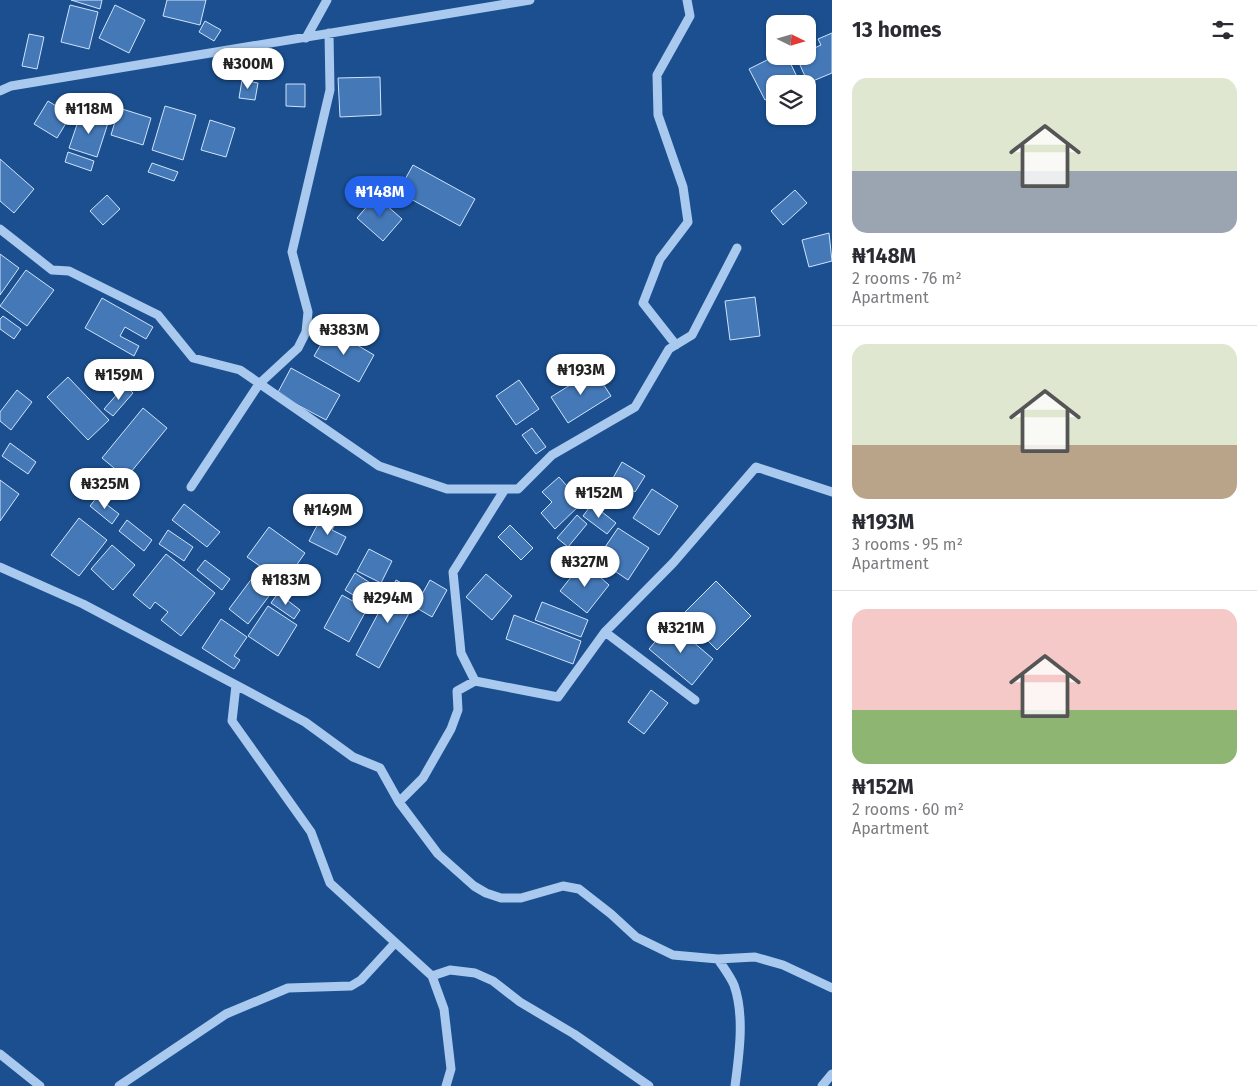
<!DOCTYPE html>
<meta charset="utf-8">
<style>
:root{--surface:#fff;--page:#f2f2f3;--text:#2b2b33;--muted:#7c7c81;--line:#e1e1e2;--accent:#2563eb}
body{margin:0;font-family:"Fira Sans",sans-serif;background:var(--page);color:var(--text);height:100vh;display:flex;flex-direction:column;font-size:19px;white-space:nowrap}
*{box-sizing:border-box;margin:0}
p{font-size:16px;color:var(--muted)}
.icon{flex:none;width:28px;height:28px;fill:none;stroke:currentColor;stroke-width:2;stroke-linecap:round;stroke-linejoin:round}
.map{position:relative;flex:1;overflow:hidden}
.sheet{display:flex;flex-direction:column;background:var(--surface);width:425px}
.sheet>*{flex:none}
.needle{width:32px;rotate:95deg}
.fabs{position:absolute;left:766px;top:15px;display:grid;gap:10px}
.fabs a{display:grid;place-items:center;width:50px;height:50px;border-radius:10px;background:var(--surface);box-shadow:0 1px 4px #0004;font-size:25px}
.price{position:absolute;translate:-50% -42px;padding:0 11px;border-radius:18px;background:#fff;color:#222;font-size:16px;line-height:32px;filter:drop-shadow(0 1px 2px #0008)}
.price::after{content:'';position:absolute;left:50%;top:30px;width:15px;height:11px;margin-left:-8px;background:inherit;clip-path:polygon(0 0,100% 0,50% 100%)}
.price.selected{background:var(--accent);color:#fff}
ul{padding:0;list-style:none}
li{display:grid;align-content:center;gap:10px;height:265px;padding:0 20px}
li+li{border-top:1px solid var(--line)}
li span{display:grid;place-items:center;height:155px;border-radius:15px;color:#555}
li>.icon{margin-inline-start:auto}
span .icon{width:90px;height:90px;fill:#fffc;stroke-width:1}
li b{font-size:21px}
h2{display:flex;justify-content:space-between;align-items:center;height:60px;padding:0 20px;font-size:21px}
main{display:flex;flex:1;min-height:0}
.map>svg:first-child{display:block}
</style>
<main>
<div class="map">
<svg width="832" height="1086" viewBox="0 0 832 1086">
<rect width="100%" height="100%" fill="#1b4f8f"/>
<path fill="#4478b7" stroke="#cfe3fa" d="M71 0H102L100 9Z
M167 0H206L200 25 163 16Z
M70 5 98 12 89 49 61 42Z
M115 5 145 20 129 53 99 38Z
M205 21 221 30 214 41 199 32Z
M832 33V73L808 83 796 56H808V51L821 45 818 39Z
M29 34 44 37 37 69 22 66Z
M775 56H787L800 83 775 84V95L765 100 749 69Z
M380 77 381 115 340 117 338 78Z
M242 80 258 83 255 100 239 98Z
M286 84H305V107L286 106Z
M48 101 71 115 57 138 34 124Z
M165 106 196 115 183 160 152 150Z
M119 108 151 118 143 145 111 135Z
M81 113 108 123 97 157 69 148Z
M210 120 235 128 226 157 201 150Z
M68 152 94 161 91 171 65 162Z
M0 159 34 189 14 213 0 201Z
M152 163 178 172 174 181 148 172Z
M413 165 475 199 460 226 398 192Z
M795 190 807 203 783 225 771 211Z
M107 195 120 209 103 225 90 211Z
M376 196 402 219 383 241 357 218Z
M829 233 832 261 809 267 802 240Z
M0 254 19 268 0 295Z
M26 270 54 290 27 326 0 306Z
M755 297 760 336 730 340 725 301Z
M102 298 153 327 146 339 125 327 120 336 139 346 134 356 85 328Z
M3 316 21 329 14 339 0 329V319Z
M330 329 374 355 359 382 314 356Z
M291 368 340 395 326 420 277 394Z
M594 370 611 396 568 423 551 397Z
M68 377 109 420 88 440 47 397Z
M519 380 539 409 516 425 496 396Z
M125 385 133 393 113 416 104 409Z
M17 390 32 402 11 430 0 421V412Z
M143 408 167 428 126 478 102 458Z
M532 428 546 447 536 454 522 435Z
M10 443 36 462 28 474 2 456Z
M622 462 645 476 635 492 613 478Z
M559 477 582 503 555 529 541 513 552 502 542 492Z
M0 480 19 494 0 521Z
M652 489 678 506 659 535 633 518Z
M97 497 119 514 112 524 90 506Z
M184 504 220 532 207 547 172 520Z
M592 504 616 523 607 534 583 516Z
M329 515 338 519 332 530 346 537 337 555 309 541 320 520 324 523Z
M577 515 587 524 568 547 557 538Z
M79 518 107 540 79 576 51 555Z
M127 520 152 540 144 551 119 531Z
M510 525 533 548 521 560 498 537Z
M269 527 305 553 284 583 247 557Z
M618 528 649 548 628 580 597 559Z
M168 530 193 547 184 561 159 544Z
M112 545 135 565 113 590 91 569Z
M369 549 392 561 381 583 357 571Z
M166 554 215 593 181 636 161 620 168 612 155 602 150 609 133 595Z
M205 560 230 579 222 590 197 570Z
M583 562 609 585 587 613 560 591Z
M256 573 275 588 248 624 229 609Z
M355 573 378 588 368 604 345 590Z
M486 574 512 596 492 620 466 597Z
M396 580 420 593 379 668 356 655Z
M430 580 447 590 432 617 415 607Z
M716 581 751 616 717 650 682 615Z
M278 593 300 610 294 619 271 603Z
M342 595 367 609 349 642 324 628Z
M542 602 588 620 581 637 535 620Z
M268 606 297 625 278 656 248 636Z
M514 615 581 641 573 664 506 639Z
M221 619 247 637 234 656 240 660 234 669 202 648Z
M671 623 713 659 692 685 649 649Z
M651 690 668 703 644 734 628 722Z"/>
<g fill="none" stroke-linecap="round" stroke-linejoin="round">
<path stroke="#a9c9ee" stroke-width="9" d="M306 38 327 0
M0 91 11 86 530 0
M0 229 52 270 69 271 158 315 193 358 240 370 379 466 447 489H518L552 455 635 407 669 349 692 335 737 248
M676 345 643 303 660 259 688 222 683 187 658 115 657 75 690 16 687 0
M191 487 259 384 298 348 306 332 308 312 292 252 330 90 329 33
M0 567 83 604 236 685 232 721 311 832 330 883 432 976 444 1009 451 1069 446 1086
M605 632 695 700
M475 681 461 653 453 572 505 489
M236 685 305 722 353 757 380 768 399 802 438 854 474 886 486 893 501 898H521L563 886 579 889 611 914 636 937 673 955 718 959 755 957 783 965 832 988
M399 802 423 778 451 729 458 710 457 691 475 681 558 697 605 632 673 563 756 467 832 492
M718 959C723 967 730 976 734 985 745 1016 739 1055 735 1086
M432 976 450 970 475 973 493 981 520 1002 574 1034 649 1086
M0 1054 40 1086
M119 1086 226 1014 288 988 351 986 361 980 394 944
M822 1086 832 1074"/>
</g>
</svg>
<div class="fabs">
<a><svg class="needle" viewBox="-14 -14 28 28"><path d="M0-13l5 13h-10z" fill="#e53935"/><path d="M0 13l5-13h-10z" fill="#7c7c81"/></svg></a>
<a><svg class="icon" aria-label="layers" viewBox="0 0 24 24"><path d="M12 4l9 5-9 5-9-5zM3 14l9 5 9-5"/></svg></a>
</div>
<b class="price" style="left:248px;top:90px">₦300M</b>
<b class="price" style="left:89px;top:135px">₦118M</b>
<b class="price selected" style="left:380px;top:218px">₦148M</b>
<b class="price" style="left:344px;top:356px">₦383M</b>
<b class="price" style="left:581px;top:396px">₦193M</b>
<b class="price" style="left:119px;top:401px">₦159M</b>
<b class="price" style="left:105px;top:510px">₦325M</b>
<b class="price" style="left:599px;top:519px">₦152M</b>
<b class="price" style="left:328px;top:536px">₦149M</b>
<b class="price" style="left:585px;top:588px">₦327M</b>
<b class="price" style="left:286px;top:606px">₦183M</b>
<b class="price" style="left:388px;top:624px">₦294M</b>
<b class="price" style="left:681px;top:654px">₦321M</b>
</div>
<section class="sheet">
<h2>13 homes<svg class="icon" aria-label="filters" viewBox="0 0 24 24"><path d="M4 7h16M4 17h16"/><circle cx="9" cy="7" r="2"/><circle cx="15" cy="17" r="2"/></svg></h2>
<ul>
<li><span style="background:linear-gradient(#dfe7d0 60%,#9aa5b1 0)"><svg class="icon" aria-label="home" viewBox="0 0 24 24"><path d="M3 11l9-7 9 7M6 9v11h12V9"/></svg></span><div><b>₦148M</b><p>2 rooms · 76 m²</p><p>Apartment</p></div></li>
<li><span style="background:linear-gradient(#dfe7d0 65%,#b9a48a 0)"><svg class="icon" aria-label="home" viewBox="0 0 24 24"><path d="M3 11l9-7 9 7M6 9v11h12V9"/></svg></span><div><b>₦193M</b><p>3 rooms · 95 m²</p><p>Apartment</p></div></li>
<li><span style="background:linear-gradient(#f6c9c9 65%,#8fb573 0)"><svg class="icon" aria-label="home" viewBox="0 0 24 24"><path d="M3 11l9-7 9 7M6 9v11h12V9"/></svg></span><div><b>₦152M</b><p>2 rooms · 60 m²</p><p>Apartment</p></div></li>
</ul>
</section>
</main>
